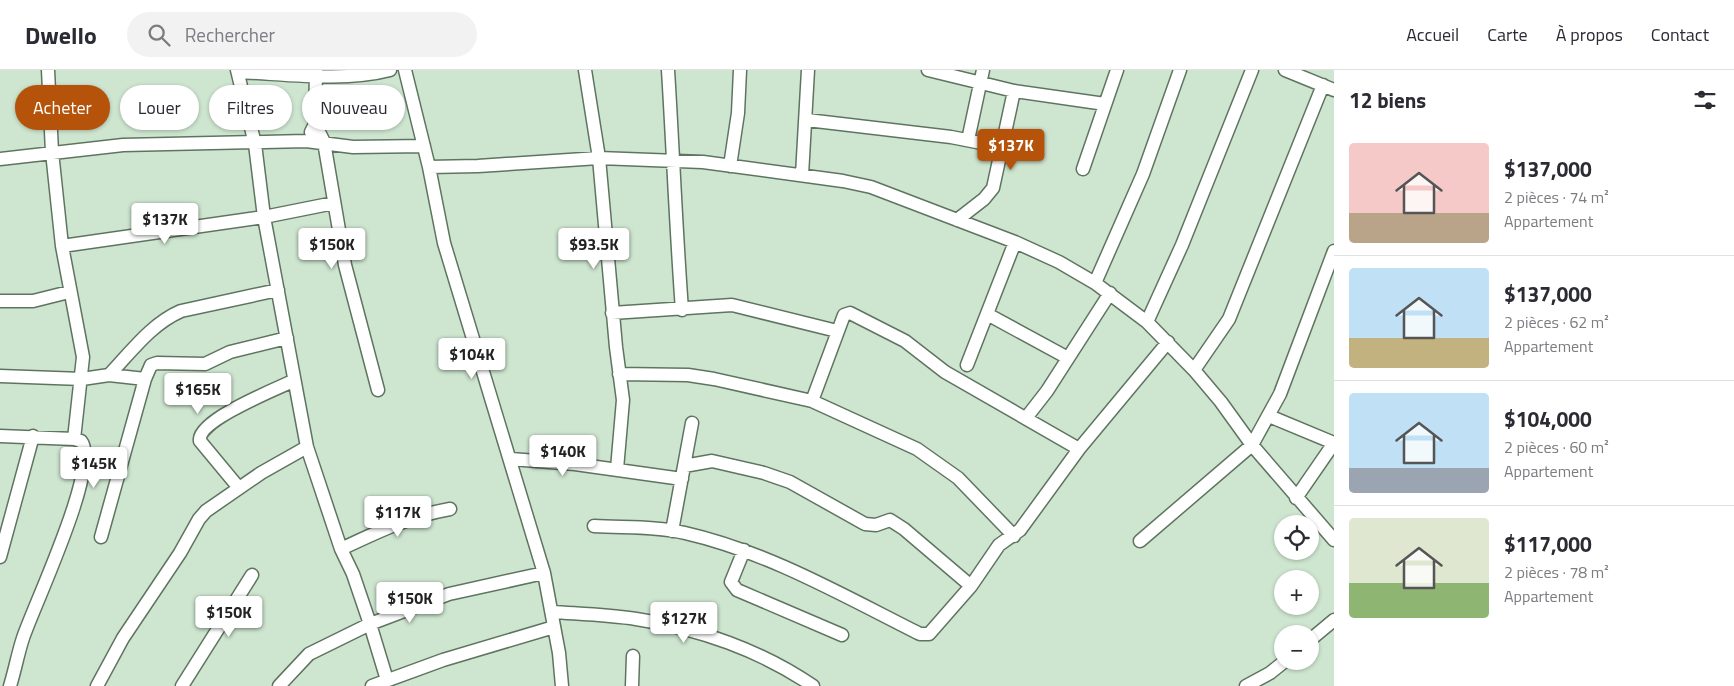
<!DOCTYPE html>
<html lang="fr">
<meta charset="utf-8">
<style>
:root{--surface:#fff;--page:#f2f2f3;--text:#2b2b33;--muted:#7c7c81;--line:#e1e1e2;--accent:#b45309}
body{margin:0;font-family:"Titillium Web",sans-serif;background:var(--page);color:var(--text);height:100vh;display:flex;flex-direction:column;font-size:19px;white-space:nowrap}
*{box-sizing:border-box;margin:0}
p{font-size:16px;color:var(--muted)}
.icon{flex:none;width:28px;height:28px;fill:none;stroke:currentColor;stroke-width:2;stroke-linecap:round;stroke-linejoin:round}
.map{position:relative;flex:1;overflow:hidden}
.details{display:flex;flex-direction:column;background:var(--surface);width:400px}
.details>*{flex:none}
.hud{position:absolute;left:15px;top:15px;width:475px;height:45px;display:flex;gap:10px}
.buttons{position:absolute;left:1274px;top:445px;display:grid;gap:10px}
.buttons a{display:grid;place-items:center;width:45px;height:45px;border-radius:50%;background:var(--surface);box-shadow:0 1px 4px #0004;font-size:25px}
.price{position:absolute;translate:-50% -42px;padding:0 11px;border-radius:5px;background:#fff;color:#222;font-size:16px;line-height:32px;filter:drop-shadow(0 1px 2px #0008)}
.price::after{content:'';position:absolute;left:50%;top:30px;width:15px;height:11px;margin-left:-8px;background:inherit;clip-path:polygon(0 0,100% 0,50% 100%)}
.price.selected{background:var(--accent);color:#fff}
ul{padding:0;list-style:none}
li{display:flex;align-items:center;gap:15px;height:125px;padding:0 15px}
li+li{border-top:1px solid var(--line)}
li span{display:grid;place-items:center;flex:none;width:140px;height:100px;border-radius:5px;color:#555}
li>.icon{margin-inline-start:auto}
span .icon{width:60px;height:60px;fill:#fffc;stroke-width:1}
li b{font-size:21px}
h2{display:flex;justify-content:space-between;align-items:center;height:60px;padding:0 15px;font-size:21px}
.tag{padding:0 18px;border-radius:22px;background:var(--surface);box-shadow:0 1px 4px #0004;font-size:18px;line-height:45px}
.tag.selected{background:var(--accent);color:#fff}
header{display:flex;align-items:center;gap:30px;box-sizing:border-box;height:70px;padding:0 25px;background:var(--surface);border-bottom:1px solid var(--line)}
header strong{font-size:24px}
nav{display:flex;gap:28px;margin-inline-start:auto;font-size:18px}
.search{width:350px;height:45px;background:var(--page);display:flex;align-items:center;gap:12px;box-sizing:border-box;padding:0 18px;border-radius:28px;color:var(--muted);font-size:19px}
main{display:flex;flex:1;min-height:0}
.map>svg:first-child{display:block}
</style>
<header>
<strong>Dwello</strong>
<div class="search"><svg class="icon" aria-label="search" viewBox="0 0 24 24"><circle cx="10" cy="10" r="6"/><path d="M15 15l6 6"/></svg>Rechercher</div>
<nav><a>Accueil</a><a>Carte</a><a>À propos</a><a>Contact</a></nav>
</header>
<main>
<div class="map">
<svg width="1334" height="616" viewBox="0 0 1334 616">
<rect width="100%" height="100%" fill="#cee6d0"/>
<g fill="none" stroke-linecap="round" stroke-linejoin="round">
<defs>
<path id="minor" d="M48 0 52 82 62 176 83 287 74 369
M237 0 255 74 264 147 307 377 341 479 353 504 370 554 387 610
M405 0 429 97 444 173 544 503 559 583 562 616
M585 0 599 88 616 277 623 330 617 399
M668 0C673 80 676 160 682 240
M928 0 1014 21 1105 34
M1285 0 1334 20
M238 2C286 4 344 12 390 0
M807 50 951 67 1002 77
M315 54 324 72 345 195 378 320
M311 62 315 54 316 0
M968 70 983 0
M0 89 123 75 306 71 353 77 424 76
M730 96 738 43 740 0
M429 97 478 96 599 88 703 92 843 111 871 117 1015 172 1059 192 1095 213 1147 252 1194 300 1221 332 1252 375 1334 470
M1083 99 1117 0
M802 105 808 0
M957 150 984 129 993 118 1014 21
M62 176 264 147 334 133
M1095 213 1143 104 1180 0
M0 231H33L69 222
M612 243 732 235 837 261
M987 244 1068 288
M1147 252 1182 175 1252 0
M967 295 1015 172
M1194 300 1229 249 1323 15
M619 304 688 305 714 309 812 331 917 379 958 408 1014 466
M109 305C131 282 151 254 181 241L278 220
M0 306 82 309 109 305 145 309
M812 331 844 245 850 243 905 271 945 302 1079 379
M1269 346 1334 373
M1026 348 1047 321 1110 223
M0 366 74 369 81 371C101 395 34 535 23 568 18 583 15 600 10 616
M511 389 575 394 682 409
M684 396 712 391 764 403 790 412 865 454 876 455 890 450 904 459 971 516
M239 418 200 371C196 351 276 319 293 311
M1296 428 1334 373
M594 456C623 458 656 456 685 463 768 482 844 526 920 564H929L971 516 999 475 1020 460 1079 379 1168 272
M672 461 692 353
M101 467 145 309 151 295 157 293 205 294 230 282 287 268
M1140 471 1252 375 1280 324 1334 181
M341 479C377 462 410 446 450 439
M744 480 731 512 737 520 842 565
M0 487 33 366
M553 542C581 544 609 545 636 549 698 558 762 581 813 616
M1310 570 1334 550
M97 616 123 568 180 483 199 449 206 441 261 403 307 377
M182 616 252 505
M279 616 309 584 370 554 449 524 544 503
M372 616 443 590 554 557
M632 616 633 586
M1246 616 1270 603 1285 591"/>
</defs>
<use href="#minor" stroke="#5f7460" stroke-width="15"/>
<use href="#minor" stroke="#fff" stroke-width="12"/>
</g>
</svg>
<div class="buttons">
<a><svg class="icon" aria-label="locate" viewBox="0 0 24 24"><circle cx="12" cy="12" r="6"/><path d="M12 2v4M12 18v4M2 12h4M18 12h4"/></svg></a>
<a>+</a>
<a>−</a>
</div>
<b class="price selected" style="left:1011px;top:101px">$137K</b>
<b class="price" style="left:165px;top:175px">$137K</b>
<b class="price" style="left:332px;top:200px">$150K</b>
<b class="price" style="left:594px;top:200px">$93.5K</b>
<b class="price" style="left:472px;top:310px">$104K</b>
<b class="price" style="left:198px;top:345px">$165K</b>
<b class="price" style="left:563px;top:407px">$140K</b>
<b class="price" style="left:94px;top:419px">$145K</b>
<b class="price" style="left:398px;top:468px">$117K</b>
<b class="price" style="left:410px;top:554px">$150K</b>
<b class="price" style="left:229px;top:568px">$150K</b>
<b class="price" style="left:684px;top:574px">$127K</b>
<div class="hud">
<a class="tag selected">Acheter</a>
<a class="tag">Louer</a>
<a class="tag">Filtres</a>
<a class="tag">Nouveau</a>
</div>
</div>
<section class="details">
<h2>12 biens<svg class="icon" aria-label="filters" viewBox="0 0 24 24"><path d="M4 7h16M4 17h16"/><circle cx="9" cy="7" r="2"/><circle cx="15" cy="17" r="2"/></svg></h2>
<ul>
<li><span style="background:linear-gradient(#f6c9c9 70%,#b9a48a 0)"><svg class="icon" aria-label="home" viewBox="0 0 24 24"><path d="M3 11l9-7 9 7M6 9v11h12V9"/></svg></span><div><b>$137,000</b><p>2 pièces · 74 m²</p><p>Appartement</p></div></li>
<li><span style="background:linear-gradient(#bfe0f5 70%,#c2b280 0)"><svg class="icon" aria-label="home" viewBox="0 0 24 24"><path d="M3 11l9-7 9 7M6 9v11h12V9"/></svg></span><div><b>$137,000</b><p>2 pièces · 62 m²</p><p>Appartement</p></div></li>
<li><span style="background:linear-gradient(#bfe0f5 75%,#9aa5b1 0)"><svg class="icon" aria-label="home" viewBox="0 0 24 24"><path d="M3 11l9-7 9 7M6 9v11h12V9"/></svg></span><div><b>$104,000</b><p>2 pièces · 60 m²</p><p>Appartement</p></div></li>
<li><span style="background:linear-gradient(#dfe7d0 65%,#8fb573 0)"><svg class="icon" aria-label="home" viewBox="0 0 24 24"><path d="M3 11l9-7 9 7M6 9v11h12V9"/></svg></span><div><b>$117,000</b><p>2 pièces · 78 m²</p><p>Appartement</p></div></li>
</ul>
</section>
</main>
